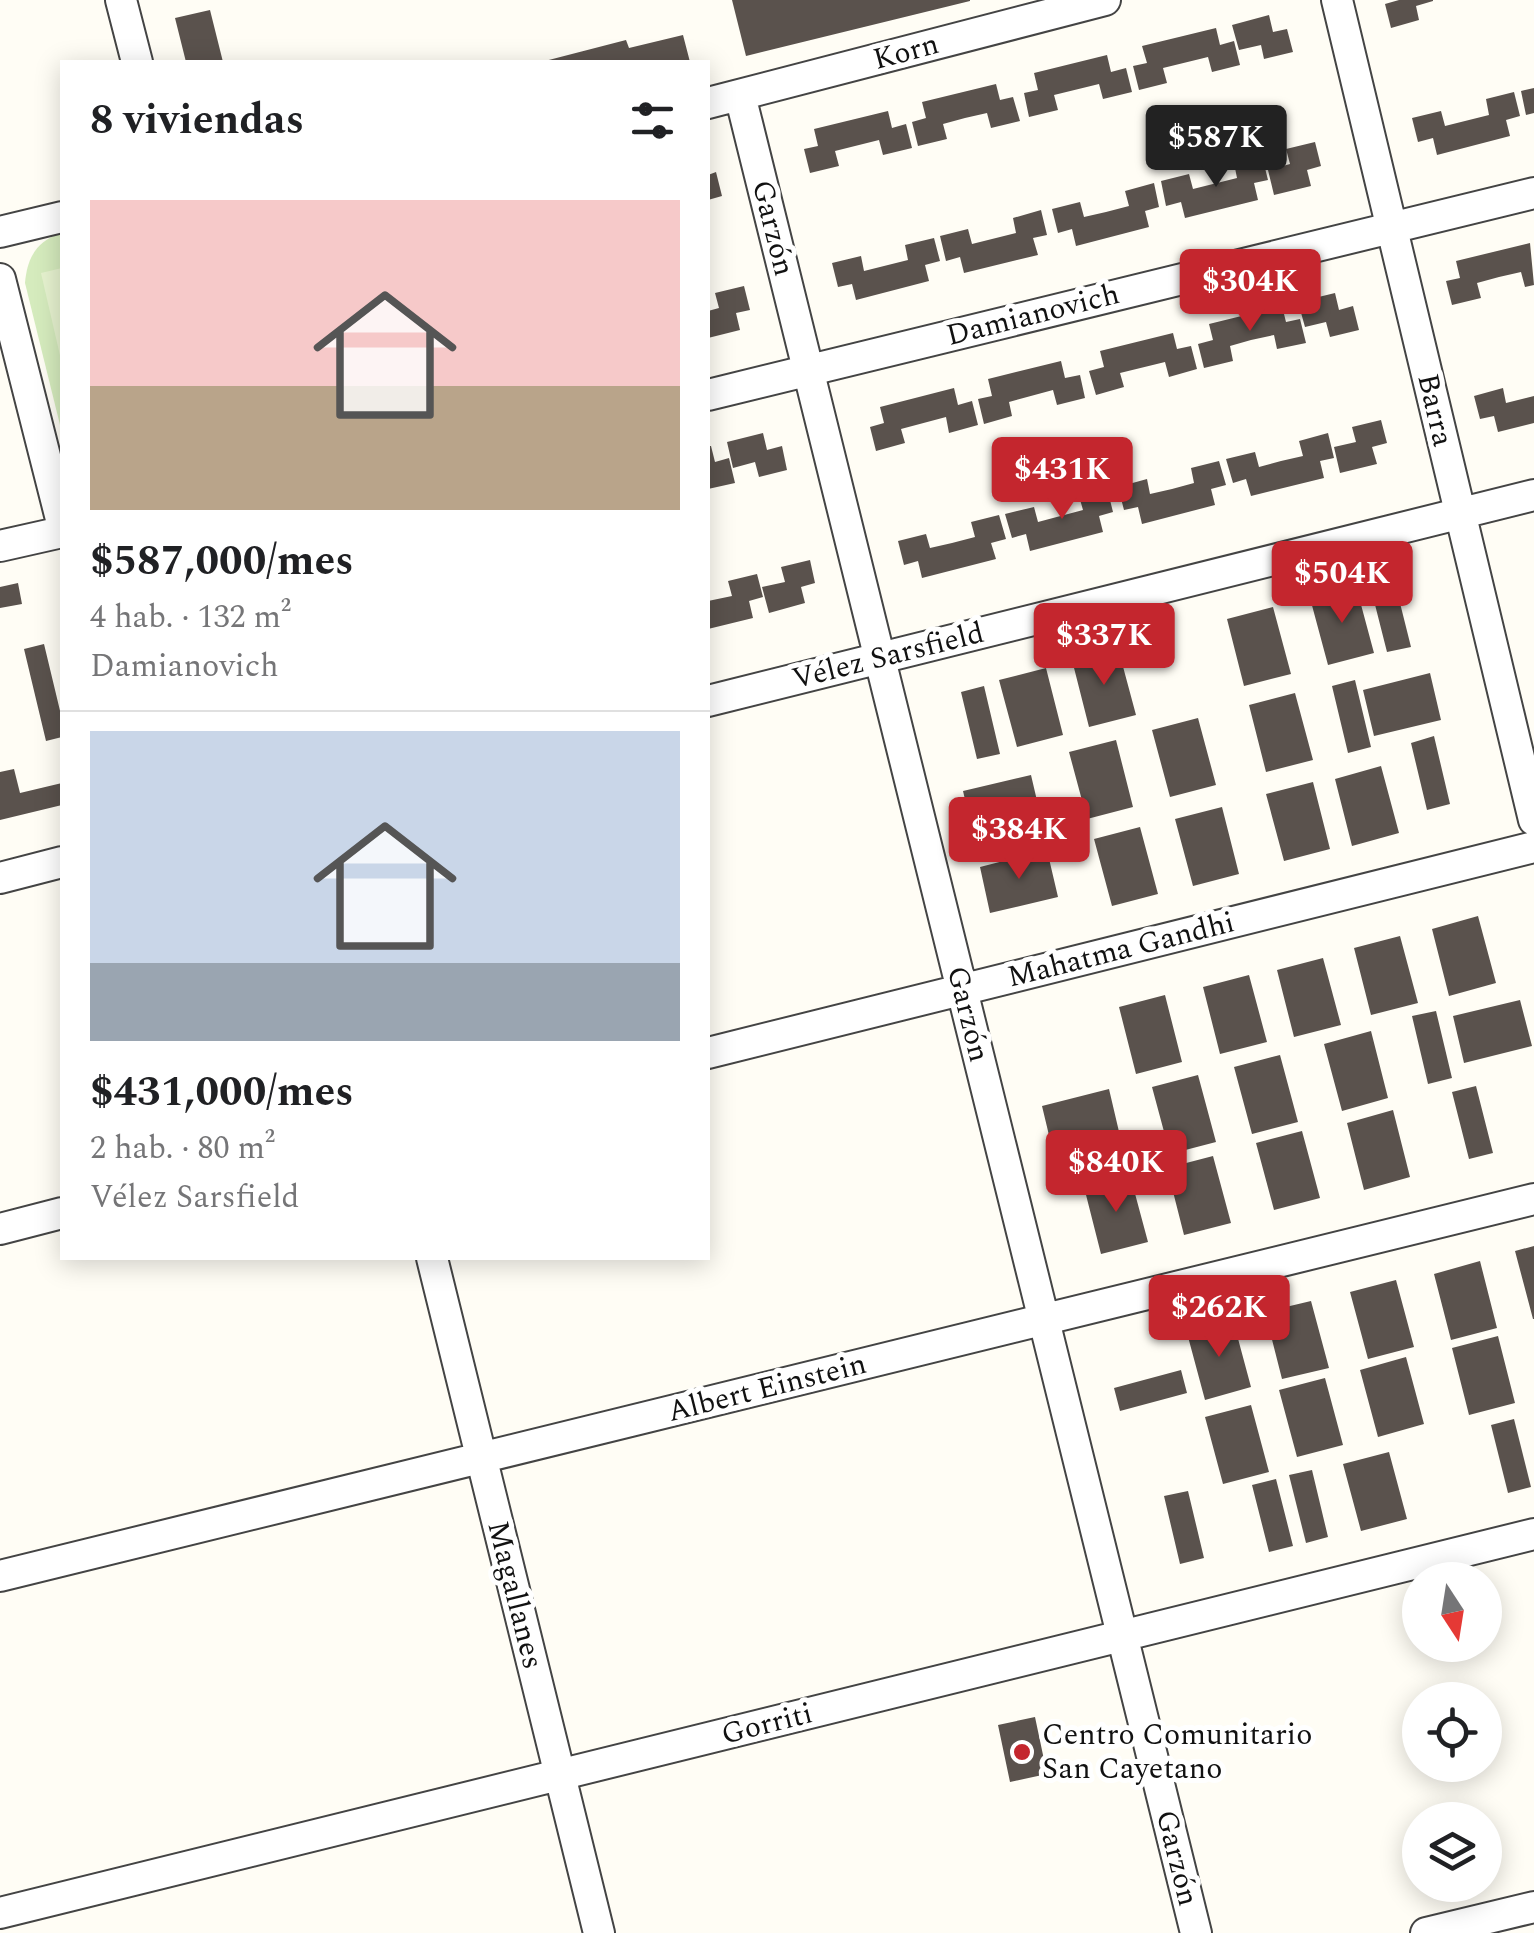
<!DOCTYPE html>
<html lang="es">
<meta charset="utf-8">
<style>
:root{--surface:#fff;--page:#f6f6f6;--text:#202124;--muted:#757577;--line:#e0e0e0;--accent:#c4262e}
body{margin:0;font-family:Spectral,serif;background:var(--page);color:var(--text);height:100vh;display:flex;flex-direction:column;font-size:38px;white-space:nowrap}
*{box-sizing:border-box;margin:0}
p{font-size:32px;color:var(--muted)}
.icon{flex:none;width:55px;height:55px;fill:none;stroke:currentColor;stroke-width:2;stroke-linecap:round;stroke-linejoin:round}
.map{position:relative;flex:1;overflow:hidden}
.side{position:absolute;left:60px;top:60px;width:650px;height:1200px;display:flex;flex-direction:column;background:var(--surface);border-radius:0px;box-shadow:0 5px 25px #0003}
.side>*{flex:none}
.needle{width:65px;rotate:168deg}
.fabs{position:absolute;left:1402px;top:1562px;display:grid;gap:20px}
.fabs a{display:grid;place-items:center;width:100px;height:100px;border-radius:50%;background:var(--surface);box-shadow:0 5px 25px #0003;font-size:50px}
.price{position:absolute;translate:-50% -85px;padding:0 22px;border-radius:10px;background:var(--accent);color:#fff;font-size:32px;line-height:65px;filter:drop-shadow(0 2px 5px #0008)}
.price::after{content:'';position:absolute;left:50%;top:60px;width:30px;height:22px;margin-left:-15px;background:inherit;clip-path:polygon(0 0,100% 0,50% 100%)}
.price.current{background:#222;color:#fff}
ul{padding:0;list-style:none}
li{display:grid;align-content:center;gap:20px;height:530px;padding:0 30px}
li+li{border-top:2px solid var(--line)}
li span{display:grid;place-items:center;height:310px;border-radius:0px;color:#555}
li>.icon{margin-inline-start:auto}
span .icon{width:180px;height:180px;fill:#fffc;stroke-width:1}
li b{font-size:42px}
h2{display:flex;justify-content:space-between;align-items:center;height:120px;padding:0 30px;font-size:42px}
.map>svg:first-child{display:block}
</style>
<div class="map">
<svg width="1534" height="1933" viewBox="0 0 1534 1933">
<rect width="100%" height="100%" fill="#fffdf5"/>
<path fill="#d5ebbd" d="M62 233V433L25 283C27 258 37 240 62 233Z"/>
<path fill="#e6f2cf" d="M62 268V364L41 273Z"/>
<path fill="#5a524d" d="M732 0H970V1L746 56Z
M1399 0H1433V1L1416 6 1419 20 1391 28 1385 4Z
M210 10 223 62H186L175 18Z
M1269 15 1273 32 1287 29 1293 52 1264 59 1261 45 1239 50 1232 25Z
M1216 28 1220 45 1234 41 1240 65 1212 72 1208 57 1163 68 1167 83 1139 90 1133 66 1147 63 1142 46Z
M683 35 690 62H541L626 40 629 48Z
M1107 55 1111 72 1126 68 1132 92 1103 99 1099 84 1054 95 1058 110 1029 117 1024 93 1038 90 1034 73Z
M996 84 1000 100 1013 97 1020 121 991 128 987 113 965 118 943 124 947 139 918 146 912 122 926 118 922 102Z
M1534 88V113L1526 115 1521 91Z
M1514 92 1520 116 1506 120 1510 136 1437 155 1433 138 1418 142 1412 118 1441 111 1445 126 1489 115 1486 99Z
M888 111 892 128 906 124 912 148 883 155 879 140 835 151 839 166 810 173 804 149 818 146 814 129Z
M1315 142 1321 166 1307 170 1311 186 1274 195 1268 170 1290 164 1286 149Z
M1262 156 1268 180 1254 183 1258 200 1185 218 1181 202 1166 206 1161 181 1189 174 1193 189 1237 178 1234 163Z
M716 172 722 196 708 200V175Z
M1154 183 1159 207 1145 211 1149 227 1076 246 1072 229 1058 233 1052 209 1080 202 1084 217 1106 212 1129 206 1125 191Z
M1041 210 1047 235 1033 238 1038 255 964 273 960 257 946 261 940 236 968 229 972 244 1016 233 1013 218Z
M934 238 940 261 925 265 929 281 856 300 852 284 838 287 832 263 861 256 864 271 908 260 905 245Z
M1530 243 1534 285 1525 287 1521 272 1499 277 1477 283 1481 298 1452 305 1446 281 1460 278 1456 261Z
M744 286 750 310 736 313 740 330 708 338V311L719 308 715 293Z
M1335 293 1339 310 1353 306 1359 330 1330 337 1326 322 1305 327 1298 302Z
M1282 306 1286 322 1300 319 1306 343 1277 349 1274 335 1251 340 1230 346 1233 361 1204 368 1198 344 1213 340 1209 324Z
M1173 333 1177 349 1191 346 1197 369 1169 377 1165 362 1120 373 1124 387 1096 395 1089 371 1104 367 1100 351Z
M1061 361 1065 378 1080 375 1085 398 1057 405 1053 390 1009 402 1012 416 984 424 978 399 992 396 988 379Z
M954 388 958 405 972 401 978 425 949 433 946 417 901 429 905 443 876 451 870 427 884 423 880 407Z
M1503 388 1506 403 1534 396V423L1498 432 1494 416 1480 419 1474 396Z
M1381 420 1387 443 1372 447 1377 464 1340 473 1334 447 1356 442 1352 427Z
M763 433 767 450 782 446 787 470 759 477 755 462 733 468 727 442Z
M1328 433 1334 458 1320 461 1324 478 1251 496 1246 479 1233 483 1226 459 1255 452 1259 467 1281 461 1303 456 1299 441Z
M708 446H711L715 462 729 458 735 483 708 489Z
M1219 461 1226 485 1211 489 1215 505 1142 524 1138 507 1124 510 1118 487 1147 479 1150 494 1172 489 1194 483 1191 468Z
M1107 488 1113 512 1099 516 1103 532 1030 551 1026 534 1012 538 1005 514 1034 507 1038 522 1083 510 1079 496Z
M999 515 1006 539 991 543 996 559 922 578 918 561 904 565 898 541 926 534 930 548 952 543 975 537 971 522Z
M810 560 815 583 801 587 805 603 769 613 762 587 785 582 781 567Z
M757 574 763 597 749 601 753 618 708 629V601L732 596 728 581Z
M1394 579 1411 647 1387 652 1370 585Z
M18 583 22 604 0 608V587Z
M1356 586 1374 653 1328 665 1310 598Z
M1273 607 1291 674 1244 686 1227 619Z
M44 644 62 719V737L46 741 24 649Z
M1118 648 1136 715 1089 727 1072 660Z
M1046 668 1063 735 1017 747 999 680Z
M1430 673 1441 720 1374 736 1363 690Z
M1355 680 1371 747 1348 753 1332 686Z
M984 686 1000 754 977 759 961 692Z
M1295 693 1313 760 1266 772 1249 705Z
M1198 718 1216 785 1170 797 1152 730Z
M1434 736 1450 804 1427 810 1411 743Z
M1116 740 1133 807 1087 819 1069 752Z
M1381 766 1399 833 1352 846 1335 779Z
M14 769 20 793 62 783V805L0 820V772Z
M1031 775 1042 822 974 838 963 791Z
M1313 782 1330 849 1284 861 1266 794Z
M1222 807 1239 874 1193 886 1175 819Z
M1140 827 1158 894 1112 906 1094 839Z
M1047 850 1058 897 990 913 980 867Z
M1478 916 1496 983 1449 996 1432 929Z
M1400 936 1418 1003 1371 1015 1354 948Z
M1323 958 1341 1025 1294 1037 1277 970Z
M1249 975 1267 1042 1220 1054 1203 987Z
M1165 995 1182 1062 1136 1074 1119 1007Z
M1520 1000 1532 1046 1464 1063 1453 1016Z
M1436 1011 1452 1078 1428 1084 1412 1016Z
M1371 1031 1388 1098 1342 1111 1324 1044Z
M1280 1055 1298 1122 1252 1134 1234 1067Z
M1198 1075 1216 1142 1170 1154 1152 1087Z
M1476 1086 1493 1153 1469 1159 1452 1092Z
M1109 1089 1120 1136 1053 1152 1042 1106Z
M1393 1110 1410 1177 1364 1190 1347 1123Z
M1302 1131 1320 1198 1274 1210 1256 1143Z
M1213 1156 1231 1223 1184 1235 1167 1168Z
M1130 1175 1148 1242 1101 1254 1084 1187Z
M1534 1246V1319H1533L1515 1251Z
M1480 1261 1497 1328 1451 1340 1434 1274Z
M1396 1280 1414 1347 1368 1359 1350 1292Z
M1311 1301 1329 1368 1282 1379 1265 1312Z
M1233 1320 1251 1387 1205 1400 1187 1333Z
M1498 1336 1515 1403 1469 1415 1452 1348Z
M1406 1357 1424 1424 1378 1437 1360 1370Z
M1181 1370 1187 1393 1120 1411 1114 1388Z
M1325 1378 1343 1445 1297 1457 1279 1390Z
M1251 1405 1269 1472 1223 1484 1205 1417Z
M1514 1419 1531 1487 1508 1493 1491 1425Z
M1389 1452 1407 1519 1361 1531 1343 1464Z
M1312 1470 1328 1537 1306 1543 1289 1475Z
M1276 1479 1293 1546 1269 1552 1252 1485Z
M1188 1491 1204 1558 1180 1564 1164 1496Z
M1035 1717 1047 1774 1010 1782 998 1725Z"/>
<g fill="none" stroke-linecap="round" stroke-linejoin="round">
<defs>
<path id="street" d="M121 0 137 62
M1337 0 1534 820
M740 95 1196 1933
M708 103 1105 0
M0 232 62 217
M0 279 62 523
M708 395 1534 193
M0 546 62 532
M708 701 1534 495
M0 878 62 862
M708 1053 1534 847
M0 1229 62 1213
M432 1258 599 1933
M0 1576 1534 1199
M0 1913 1534 1534
M1426 1933 1534 1907"/>
</defs>
<use href="#street" stroke="#444" stroke-width="34"/>
<use href="#street" stroke="#fff" stroke-width="30"/>
</g>
<circle fill="#c4262e" stroke="#fff" stroke-width="4" cx="1022" cy="1752" r="10"/>
<g text-anchor="middle" dominant-baseline="central" stroke-width="10" stroke-linejoin="round" paint-order="stroke">
<g font-size="30" fill="#111" stroke="#fff">
<text transform="translate(906 52) rotate(-15)">Korn</text>
<text transform="translate(773 228) rotate(76)">Garzón</text>
<text transform="translate(1033 315) rotate(-14)">Damianovich</text>
<text transform="translate(1435 410) rotate(77)">Barra</text>
<text transform="translate(888 656) rotate(-14)">Vélez Sarsfield</text>
<text transform="translate(1121 950) rotate(-14)">Mahatma Gandhi</text>
<text transform="translate(968 1014) rotate(76)">Garzón</text>
<text transform="translate(767 1388) rotate(-14)">Albert Einstein</text>
<text transform="translate(515 1595) rotate(76)">Magallanes</text>
<text transform="translate(767 1724) rotate(-14)">Gorriti</text>
<text transform="translate(1177 1858) rotate(76)">Garzón</text>
</g>
<g font-size="30" fill="#111" stroke="#fff" text-anchor="start">
<text x="1042" y="1735">Centro Comunitario<tspan x="1042" dy="34">San Cayetano</tspan></text>
</g>
</g>
</svg>
<div class="fabs">
<a><svg class="needle" viewBox="-14 -14 28 28"><path d="M0-13l5 13h-10z" fill="#e53935"/><path d="M0 13l5-13h-10z" fill="#757577"/></svg></a>
<a><svg class="icon" aria-label="locate" viewBox="0 0 24 24"><circle cx="12" cy="12" r="6"/><path d="M12 2v4M12 18v4M2 12h4M18 12h4"/></svg></a>
<a><svg class="icon" aria-label="layers" viewBox="0 0 24 24"><path d="M12 4l9 5-9 5-9-5zM3 14l9 5 9-5"/></svg></a>
</div>
<b class="price current" style="left:1216px;top:190px">$587K</b>
<b class="price" style="left:1250px;top:334px">$304K</b>
<b class="price" style="left:1062px;top:522px">$431K</b>
<b class="price" style="left:1342px;top:626px">$504K</b>
<b class="price" style="left:1104px;top:688px">$337K</b>
<b class="price" style="left:1019px;top:882px">$384K</b>
<b class="price" style="left:1116px;top:1215px">$840K</b>
<b class="price" style="left:1219px;top:1360px">$262K</b>
<section class="side">
<h2>8 viviendas<svg class="icon" aria-label="filters" viewBox="0 0 24 24"><path d="M4 7h16M4 17h16"/><circle cx="9" cy="7" r="2"/><circle cx="15" cy="17" r="2"/></svg></h2>
<ul>
<li><span style="background:linear-gradient(#f6c9c9 60%,#b9a48a 0)"><svg class="icon" aria-label="home" viewBox="0 0 24 24"><path d="M3 11l9-7 9 7M6 9v11h12V9"/></svg></span><div><b>$587,000/mes</b><p>4 hab. · 132 m²</p><p>Damianovich</p></div></li>
<li><span style="background:linear-gradient(#c9d6e8 75%,#9aa5b1 0)"><svg class="icon" aria-label="home" viewBox="0 0 24 24"><path d="M3 11l9-7 9 7M6 9v11h12V9"/></svg></span><div><b>$431,000/mes</b><p>2 hab. · 80 m²</p><p>Vélez Sarsfield</p></div></li>
</ul>
</section>
</div>
